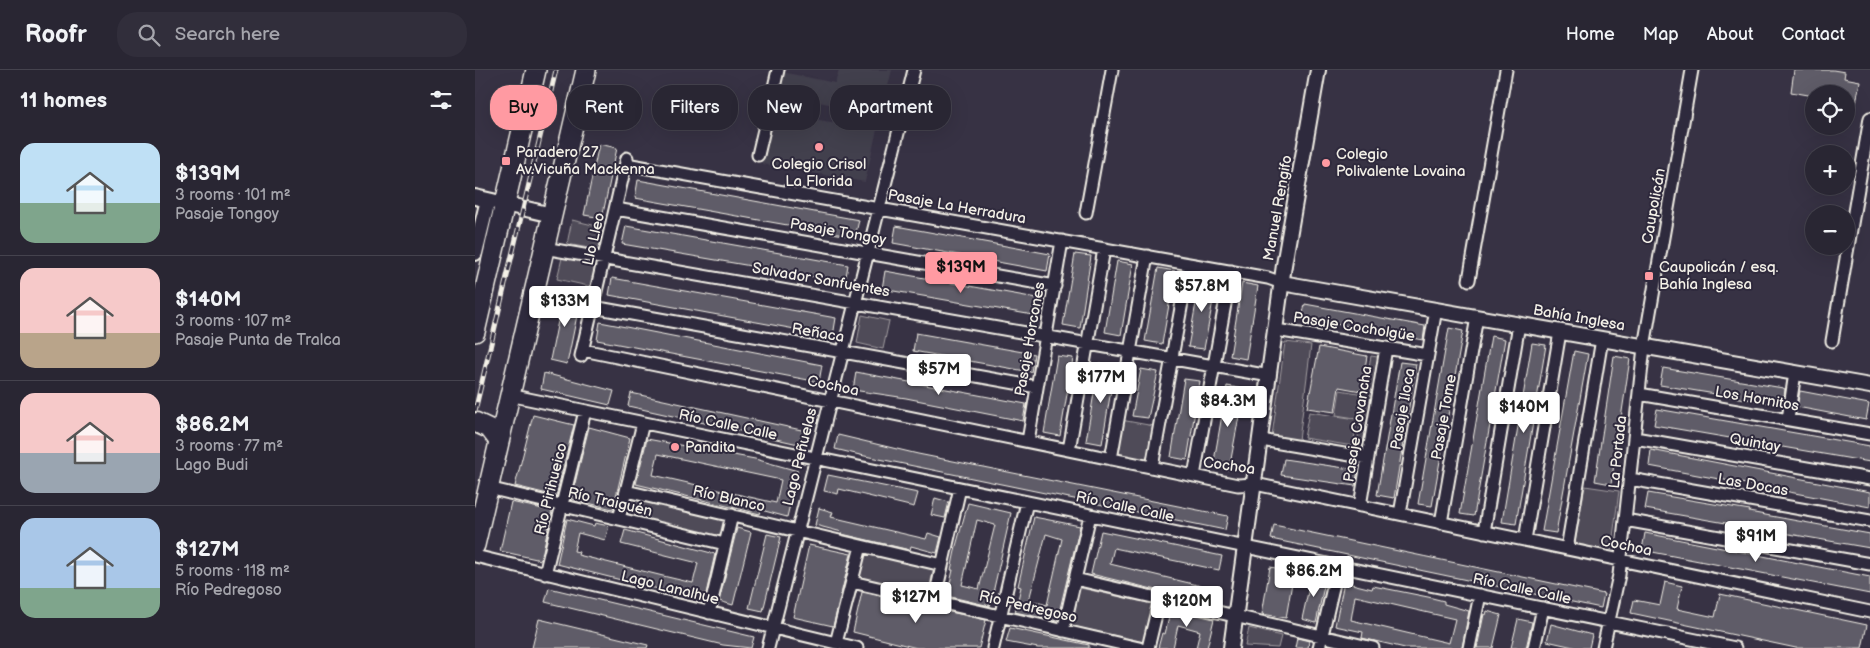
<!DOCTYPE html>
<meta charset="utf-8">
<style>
:root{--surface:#292633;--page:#312e3b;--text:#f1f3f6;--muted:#a5a5ac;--line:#45434e;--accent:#ff9aa2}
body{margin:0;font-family:"Balsamiq Sans",sans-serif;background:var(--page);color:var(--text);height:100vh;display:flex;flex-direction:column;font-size:19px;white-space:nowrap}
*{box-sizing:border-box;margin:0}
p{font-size:16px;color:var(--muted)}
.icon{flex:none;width:28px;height:28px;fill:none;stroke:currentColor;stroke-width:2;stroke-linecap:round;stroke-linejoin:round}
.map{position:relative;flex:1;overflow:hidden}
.panel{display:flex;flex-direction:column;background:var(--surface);width:475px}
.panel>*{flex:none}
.banner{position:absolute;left:15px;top:15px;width:475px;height:45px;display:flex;gap:10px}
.tools{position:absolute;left:1330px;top:15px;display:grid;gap:10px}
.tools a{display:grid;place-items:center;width:50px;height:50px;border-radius:50%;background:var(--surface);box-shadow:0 5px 20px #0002,0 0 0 1px var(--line);font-size:25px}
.price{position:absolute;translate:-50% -42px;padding:0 11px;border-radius:5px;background:#fff;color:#222;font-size:16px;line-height:32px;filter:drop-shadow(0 1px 2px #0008)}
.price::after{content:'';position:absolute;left:50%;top:30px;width:15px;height:11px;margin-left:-8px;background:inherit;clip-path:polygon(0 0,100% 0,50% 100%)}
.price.selected{background:var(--accent);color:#111}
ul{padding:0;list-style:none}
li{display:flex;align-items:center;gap:15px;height:125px;padding:0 20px}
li+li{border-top:1px solid var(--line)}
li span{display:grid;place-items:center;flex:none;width:140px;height:100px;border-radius:15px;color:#555}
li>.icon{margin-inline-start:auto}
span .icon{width:60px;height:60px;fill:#fffc;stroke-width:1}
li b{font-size:21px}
h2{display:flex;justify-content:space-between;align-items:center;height:60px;padding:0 20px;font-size:21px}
.tag{padding:0 18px;border-radius:20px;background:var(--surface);box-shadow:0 5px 20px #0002,0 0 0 1px var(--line);font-size:18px;line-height:45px}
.tag.selected{background:var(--accent);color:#111}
header{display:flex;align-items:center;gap:30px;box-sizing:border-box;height:70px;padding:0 25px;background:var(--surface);border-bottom:1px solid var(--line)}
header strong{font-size:24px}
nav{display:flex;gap:28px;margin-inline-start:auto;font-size:18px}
.search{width:350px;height:45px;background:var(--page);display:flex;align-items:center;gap:12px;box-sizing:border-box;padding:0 18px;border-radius:20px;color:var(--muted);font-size:19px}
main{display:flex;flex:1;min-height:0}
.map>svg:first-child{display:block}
</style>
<header>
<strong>Roofr</strong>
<div class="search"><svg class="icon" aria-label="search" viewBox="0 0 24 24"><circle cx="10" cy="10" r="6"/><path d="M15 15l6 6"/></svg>Search here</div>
<nav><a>Home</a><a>Map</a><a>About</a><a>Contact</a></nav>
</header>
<main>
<section class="panel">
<h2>11 homes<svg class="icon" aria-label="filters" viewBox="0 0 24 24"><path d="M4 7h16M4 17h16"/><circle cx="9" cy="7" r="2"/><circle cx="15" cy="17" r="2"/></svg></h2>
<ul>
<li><span style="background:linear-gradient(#bfe0f5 60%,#7fa58c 0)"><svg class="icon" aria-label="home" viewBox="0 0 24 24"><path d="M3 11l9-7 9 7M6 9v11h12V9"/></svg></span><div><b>$139M</b><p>3 rooms · 101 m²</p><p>Pasaje Tongoy</p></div></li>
<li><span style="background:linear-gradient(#f6c9c9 65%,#b9a48a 0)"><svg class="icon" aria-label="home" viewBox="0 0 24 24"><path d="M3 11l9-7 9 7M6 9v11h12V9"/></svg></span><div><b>$140M</b><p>3 rooms · 107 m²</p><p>Pasaje Punta de Tralca</p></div></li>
<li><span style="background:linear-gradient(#f6c9c9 60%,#9aa5b1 0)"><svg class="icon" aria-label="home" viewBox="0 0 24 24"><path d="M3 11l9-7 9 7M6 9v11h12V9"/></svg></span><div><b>$86.2M</b><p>3 rooms · 77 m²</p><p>Lago Budi</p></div></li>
<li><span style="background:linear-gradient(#a9c7e8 70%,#7fa58c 0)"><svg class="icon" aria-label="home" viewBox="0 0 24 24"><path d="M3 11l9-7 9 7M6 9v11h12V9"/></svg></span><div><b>$127M</b><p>5 rooms · 118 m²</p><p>Río Pedregoso</p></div></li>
</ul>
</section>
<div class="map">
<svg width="1395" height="578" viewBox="0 0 1395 578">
<rect width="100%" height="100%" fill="#373244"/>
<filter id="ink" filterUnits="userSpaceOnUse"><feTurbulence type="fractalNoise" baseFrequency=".02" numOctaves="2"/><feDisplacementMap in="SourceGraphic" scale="10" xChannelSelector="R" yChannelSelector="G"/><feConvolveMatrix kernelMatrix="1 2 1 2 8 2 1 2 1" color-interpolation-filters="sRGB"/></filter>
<g filter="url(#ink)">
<path fill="#433f4e" d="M364 0H417L406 44 302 24 307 2 360 13Z
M298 42 402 60 390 112 287 94Z"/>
<path fill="#504b59" stroke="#a29ea0" d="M97 150 130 158 125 180 92 174Z
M87 188 123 193 118 217 82 209Z
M387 245 414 251 408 279 382 273Z
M810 272 836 275 824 370 797 366Z
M896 286 903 287 887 380 881 378 886 349 861 345 865 320 889 324Z
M834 342 882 349 878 376 829 368Z
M646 350 679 356 672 392 639 385Z
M1110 416 1144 421 1136 482 1100 473Z
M154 425 252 448 247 471 148 449Z
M388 480 459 497 453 524 380 507Z
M601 517 677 534 669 572 593 555Z
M774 558 806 566 803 578 770 576Z"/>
<path fill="#5f5c67" stroke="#f4f1e8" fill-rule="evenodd" d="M1319 0H1358L1370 2 1369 8 1385 11 1380 39 1371 38V24H1339V26L1316 22Z
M124 74 142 78 127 148 109 145Z
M163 110 384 150 380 167 160 128Z
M151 156 373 195 370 212 147 174Z
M421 156 575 184 572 201 418 173Z
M600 184 616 186 605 258 588 255Z
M642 191 658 194 646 265 630 262Z
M683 198 700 201 687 274 670 271Z
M410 201 567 229 564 246 407 219Z
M726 206 742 209 729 279 713 277Z
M137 208 361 248 358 266 134 225Z
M767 213 783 216 771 289 755 286Z
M89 222 106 226 92 294 75 290Z
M830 234 950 256 948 270 827 248Z
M125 252 347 295 344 312 122 270Z
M974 258 988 261 957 436 943 434Z
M441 263 559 284 556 302 438 281Z
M1016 266 1030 269 999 446 985 444Z
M1057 273 1071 275 1041 454 1027 452Z
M844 277 892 286 886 321 864 317 860 342 832 338Z
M1099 281 1113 284 1081 463 1067 461Z
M582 286 598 288 585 366 569 363Z
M1139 286 1155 289 1136 414 1120 411Z
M925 292 941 294 919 428 902 425Z
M624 293 640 296 627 374 611 371Z
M1188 298 1308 318 1310 319 1308 335 1185 315Z
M666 299 683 302 673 348 657 346Z
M381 302 551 334 548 351 431 328 378 320Z
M69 303 139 321 135 335 66 319Z
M709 309 725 311 712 390 696 387Z
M752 316 769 319 754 400 738 397Z
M1325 321 1394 334 1391 350 1322 337Z
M156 323 331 361 328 375 153 336Z
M1182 339 1395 376V392L1179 355Z
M58 345 99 355 81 426 40 416Z
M114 357 155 368 138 439 96 429Z
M363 365 443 384 753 446 750 460 385 385 360 379Z
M172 369 280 389 323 401 312 447 286 440 285 444 161 414ZM183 384 306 410 301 433 178 405Z
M1176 380 1395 422V437L1174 396Z
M809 389 883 400 880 416 806 405Z
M353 405 443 423 439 437 364 419 363 424 349 421Z
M1173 423 1275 440 1274 442 1312 449 1395 464V478L1170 439Z
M460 428 474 432 470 448 456 445Z
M36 432 77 441 66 490 25 481Z
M493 433 536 443 515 536 472 526 478 500H476L481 476ZM502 450 520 455 504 519 487 515Z
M344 438 358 442 356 447 451 469 453 463 466 467 462 483 436 476 435 480 367 464V462L340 455Z
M559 447 605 456 582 551 540 542 546 517 543 516ZM571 464 587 469 572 535 554 530Z
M92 449 119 456 120 453 134 456 130 470 103 463 99 481 104 482 103 485 188 506 218 513 223 493 146 474 150 460 240 484 230 528 174 517 82 494Z
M799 455 1129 524 1126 538 796 469Z
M262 458 276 462 258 535 244 531Z
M626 461 747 486 744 500 639 478 635 494 739 519 735 533 616 504Z
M1170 463 1395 507V524L1167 480Z
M292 464 306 467 288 541 274 538Z
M334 475 376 484 358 556 318 547Z
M795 497 819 501 811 548 787 544Z
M837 504 851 507 841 553 827 549Z
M869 512 897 519 898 516 953 527 969 531V534L994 541 987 578H930L887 568 888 562 860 556ZM880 526 980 549 974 573 876 550Z
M1190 512 1207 516 1202 539 1240 547 1245 524 1392 555 1387 578H1321L1156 543 1159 530 1185 535Z
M74 518 279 567 276 578 248 575 70 532Z
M387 522 511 550 504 578H442L378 562Z
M696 539 739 549 732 578H721L725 561 703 555 698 578H683L687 563 690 564Z
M1012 541 1026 545 1018 578H1002L1009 544 1011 545Z
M64 549 173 575 172 578H57Z
M1043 549 1057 552 1051 578H1036Z
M1076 554 1117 565 1114 578H1103L1072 571Z
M535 558 614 575V578H563L531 572Z
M822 568 834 571 833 578H820Z"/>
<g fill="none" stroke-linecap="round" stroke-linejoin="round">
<defs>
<path id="minor" d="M283 85 303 0
M151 94 793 208 807 213
M141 139 580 216
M611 143 637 0
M69 178 795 306
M994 210 1031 0
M118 237 562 317
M801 260 953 285
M1357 271 1395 48
M108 280 763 415 780 414 1395 542
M106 286 152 88
M1164 324 1395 364
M34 325 1260 578
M1313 349 1320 303
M1160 368 1395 409
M786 370 893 388
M553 371 587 171
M594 380 629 179
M636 389 672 186
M677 397 714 194
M719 406 756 201
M1155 409 1395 451
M13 418 250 474
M151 421 467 495
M885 436 911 278
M925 444 961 239
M144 449 168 353
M1150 450 1395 494
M966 453 1002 247
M1009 462 1044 254
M1050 470 1085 262
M1092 479 1127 269
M0 486 382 578
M70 504 110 341
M600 509 898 578
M377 512 664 578
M459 531 485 418
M234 543 257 445
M588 561 615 445
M361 573 386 476
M293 578 439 0
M518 578 552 432
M673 578 685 528
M844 578 863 496
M994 578 1005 525
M1059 578 1068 538
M1128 578 1144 505 1169 277 1217 0"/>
<path id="tertiary" d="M0 127 77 145
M0 183 13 130
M807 213 1395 316
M756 578 809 195 843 0"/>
<path id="primary" d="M0 262 61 0
M0 352 15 359 24 371
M0 475 111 0"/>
</defs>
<use href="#minor" stroke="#f4f1e8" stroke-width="15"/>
<use href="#tertiary" stroke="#f4f1e8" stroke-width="18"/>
<use href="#primary" stroke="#f4f1e8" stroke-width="22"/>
<use href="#minor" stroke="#2f2a3d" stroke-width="11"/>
<use href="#tertiary" stroke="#2f2a3d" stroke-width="14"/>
<use href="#primary" stroke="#2f2a3d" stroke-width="19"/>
<defs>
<path id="rail" d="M0 341 81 0"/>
</defs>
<use href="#rail" stroke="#f4f1e8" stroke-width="5"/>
<use href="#rail" stroke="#2f2a3d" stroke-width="3" stroke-dasharray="9" stroke-linecap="butt"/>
</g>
</g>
<g fill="#ff9aa2" stroke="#2f2a3d" stroke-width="2">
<circle cx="344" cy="77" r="5"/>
<rect x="26" y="86" width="10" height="10" rx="2.5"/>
<circle cx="851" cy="93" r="5"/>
<rect x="1169" y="201" width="10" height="10" rx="2.5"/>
<circle cx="200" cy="377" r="5"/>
</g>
<g text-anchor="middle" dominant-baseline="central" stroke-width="4" stroke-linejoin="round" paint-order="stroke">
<g font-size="15" fill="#f4f1e8" stroke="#2f2a3d" text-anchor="start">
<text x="41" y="82">Paradero 27<tspan x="41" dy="17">Av.Vicuña Mackenna</tspan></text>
<text x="861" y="84">Colegio<tspan x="861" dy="17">Polivalente Lovaina</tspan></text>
<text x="344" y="94" text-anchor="middle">Colegio Crisol<tspan x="344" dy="17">La Florida</tspan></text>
<text x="1184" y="197">Caupolicán / esq.<tspan x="1184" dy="17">Bahía Inglesa</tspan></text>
<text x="210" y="377">Pandita</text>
</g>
<g font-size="15" fill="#f4f1e8" stroke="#2f2a3d">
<text transform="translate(1179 136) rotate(-80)">Caupolicán</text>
<text transform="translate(482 137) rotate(10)">Pasaje La Herradura</text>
<text transform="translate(803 138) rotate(-80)">Manuel Rengifo</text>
<text transform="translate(363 162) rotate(10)">Pasaje Tongoy</text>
<text transform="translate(119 169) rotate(-77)">Llo Lleo</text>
<text transform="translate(346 210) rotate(10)">Salvador Sanfuentes</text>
<text transform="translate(1104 248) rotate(10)">Bahía Inglesa</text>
<text transform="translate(879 257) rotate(9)">Pasaje Cocholgüe</text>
<text transform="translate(343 263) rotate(10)">Reñaca</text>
<text transform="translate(555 269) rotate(-80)">Pasaje Horcones</text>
<text transform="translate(358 316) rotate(12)">Cochoa</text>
<text transform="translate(1282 329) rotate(10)">Los Hornitos</text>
<text transform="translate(928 339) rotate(-80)">Pasaje Iloca</text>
<text transform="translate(969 347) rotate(-80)">Pasaje Tome</text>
<text transform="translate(883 354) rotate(-81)">Pasaje Covancha</text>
<text transform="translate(253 355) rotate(12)">Río Calle Calle</text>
<text transform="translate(1280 373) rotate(10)">Quintay</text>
<text transform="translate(1143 382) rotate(-84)">La Portada</text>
<text transform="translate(325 387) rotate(-76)">Lago Peñuelas</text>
<text transform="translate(754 396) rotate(8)">Cochoa</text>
<text transform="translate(1278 415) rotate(10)">Las Docas</text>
<text transform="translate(76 419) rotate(-76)">Río Pirihueico</text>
<text transform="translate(254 429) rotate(13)">Río Blanco</text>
<text transform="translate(135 432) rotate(13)">Río Traiguén</text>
<text transform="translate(650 437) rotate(12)">Río Calle Calle</text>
<text transform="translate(1151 476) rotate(12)">Cochoa</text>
<text transform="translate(195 518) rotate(14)">Lago Lanalhue</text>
<text transform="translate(1047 519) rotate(12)">Río Calle Calle</text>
<text transform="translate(553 537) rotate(13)">Río Pedregoso</text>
</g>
</g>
</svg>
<div class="tools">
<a><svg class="icon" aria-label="locate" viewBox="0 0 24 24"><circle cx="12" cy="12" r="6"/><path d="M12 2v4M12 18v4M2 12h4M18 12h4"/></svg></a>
<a>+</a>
<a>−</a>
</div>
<b class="price selected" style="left:486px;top:224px">$139M</b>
<b class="price" style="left:727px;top:243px">$57.8M</b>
<b class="price" style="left:90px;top:258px">$133M</b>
<b class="price" style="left:464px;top:326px">$57M</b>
<b class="price" style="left:626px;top:334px">$177M</b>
<b class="price" style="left:753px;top:358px">$84.3M</b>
<b class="price" style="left:1049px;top:364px">$140M</b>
<b class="price" style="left:1281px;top:493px">$91M</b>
<b class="price" style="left:839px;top:528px">$86.2M</b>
<b class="price" style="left:441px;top:554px">$127M</b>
<b class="price" style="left:712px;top:558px">$120M</b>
<div class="banner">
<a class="tag selected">Buy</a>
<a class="tag">Rent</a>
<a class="tag">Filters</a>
<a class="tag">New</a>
<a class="tag">Apartment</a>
</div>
</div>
</main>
